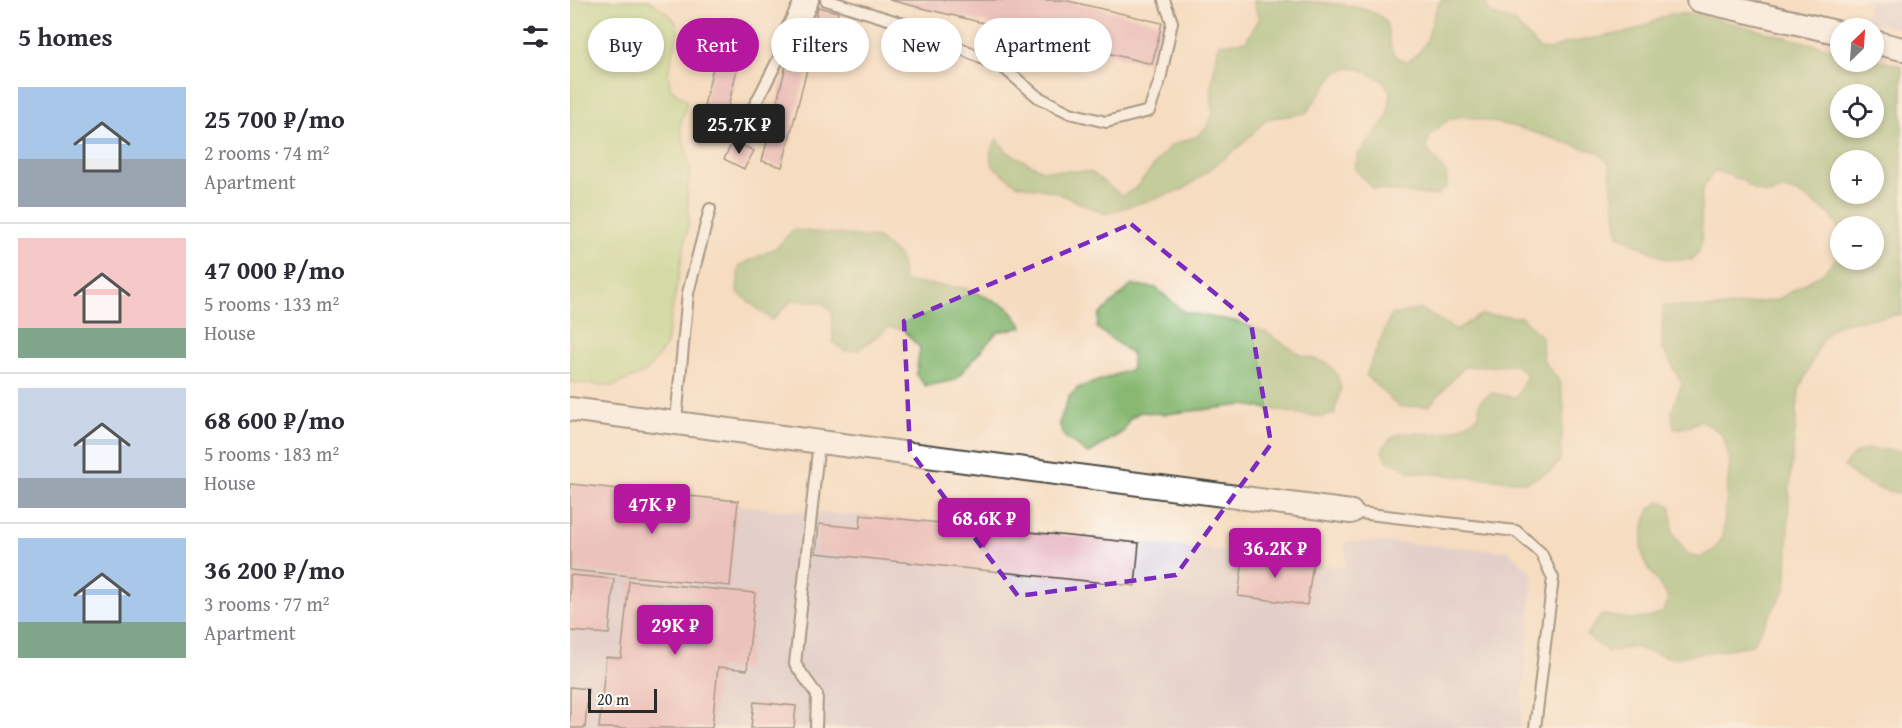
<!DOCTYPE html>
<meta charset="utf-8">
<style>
:root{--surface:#fff;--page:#f7f7f7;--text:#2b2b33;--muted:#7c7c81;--line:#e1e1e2;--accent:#b5179e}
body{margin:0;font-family:"Gentium Book Plus",serif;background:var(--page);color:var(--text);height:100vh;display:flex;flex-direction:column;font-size:22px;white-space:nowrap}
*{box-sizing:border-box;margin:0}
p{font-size:20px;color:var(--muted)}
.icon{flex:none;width:33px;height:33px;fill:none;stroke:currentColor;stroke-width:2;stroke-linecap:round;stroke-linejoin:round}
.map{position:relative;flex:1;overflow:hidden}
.side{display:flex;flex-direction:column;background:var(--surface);width:570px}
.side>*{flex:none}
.guide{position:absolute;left:18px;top:18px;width:570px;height:54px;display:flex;gap:12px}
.needle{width:39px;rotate:25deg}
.tools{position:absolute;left:1260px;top:18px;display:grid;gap:12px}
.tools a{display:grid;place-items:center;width:54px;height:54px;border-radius:50%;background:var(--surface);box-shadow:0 3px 9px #0003;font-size:30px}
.scale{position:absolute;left:18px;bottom:15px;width:69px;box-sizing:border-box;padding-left:6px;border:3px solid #2b2b2b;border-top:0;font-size:16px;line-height:21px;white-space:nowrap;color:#2b2b2b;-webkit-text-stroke:4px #fdfcf7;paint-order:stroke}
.price{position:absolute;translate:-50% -51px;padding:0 14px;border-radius:6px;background:var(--accent);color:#fff;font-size:20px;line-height:39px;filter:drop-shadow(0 2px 3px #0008)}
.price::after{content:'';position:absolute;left:50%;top:36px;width:18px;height:14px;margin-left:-9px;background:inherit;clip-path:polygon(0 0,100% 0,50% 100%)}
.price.active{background:#222;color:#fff}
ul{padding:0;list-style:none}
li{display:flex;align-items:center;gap:18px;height:150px;padding:0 18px}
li+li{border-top:2px solid var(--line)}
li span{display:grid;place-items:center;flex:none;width:168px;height:120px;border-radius:0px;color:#555}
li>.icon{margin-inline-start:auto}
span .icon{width:72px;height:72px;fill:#fffc;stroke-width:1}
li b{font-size:26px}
h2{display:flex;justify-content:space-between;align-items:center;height:72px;padding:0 18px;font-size:26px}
.tag{padding:0 21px;border-radius:27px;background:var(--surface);box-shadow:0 3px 9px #0003;font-size:21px;line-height:54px}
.tag.active{background:var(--accent);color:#fff}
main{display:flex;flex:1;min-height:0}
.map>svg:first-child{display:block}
</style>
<main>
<section class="side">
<h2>5 homes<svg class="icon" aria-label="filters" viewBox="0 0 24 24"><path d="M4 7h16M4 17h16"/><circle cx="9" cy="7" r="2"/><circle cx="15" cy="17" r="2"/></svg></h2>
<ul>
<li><span style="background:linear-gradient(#a9c7e8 60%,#9aa5b1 0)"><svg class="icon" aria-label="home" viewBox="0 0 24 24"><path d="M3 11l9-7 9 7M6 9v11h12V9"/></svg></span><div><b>25 700 ₽/mo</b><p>2 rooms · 74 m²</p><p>Apartment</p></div></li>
<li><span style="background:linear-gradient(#f6c9c9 75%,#7fa58c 0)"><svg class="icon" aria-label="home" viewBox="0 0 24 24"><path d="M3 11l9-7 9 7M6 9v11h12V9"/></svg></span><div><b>47 000 ₽/mo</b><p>5 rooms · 133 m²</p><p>House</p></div></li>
<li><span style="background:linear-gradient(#c9d6e8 75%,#9aa5b1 0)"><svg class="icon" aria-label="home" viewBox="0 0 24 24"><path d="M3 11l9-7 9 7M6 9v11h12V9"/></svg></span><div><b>68 600 ₽/mo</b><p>5 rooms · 183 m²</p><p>House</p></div></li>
<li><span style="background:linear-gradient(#a9c7e8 70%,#7fa58c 0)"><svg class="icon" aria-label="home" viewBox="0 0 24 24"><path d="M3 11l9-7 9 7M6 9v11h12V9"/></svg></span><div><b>36 200 ₽/mo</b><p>3 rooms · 77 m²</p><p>Apartment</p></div></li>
</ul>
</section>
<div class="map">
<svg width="1332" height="728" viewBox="0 0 1332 728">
<rect width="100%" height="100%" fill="#fdfcf7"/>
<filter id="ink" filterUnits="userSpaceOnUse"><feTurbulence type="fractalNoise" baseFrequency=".0167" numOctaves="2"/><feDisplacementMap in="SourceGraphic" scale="12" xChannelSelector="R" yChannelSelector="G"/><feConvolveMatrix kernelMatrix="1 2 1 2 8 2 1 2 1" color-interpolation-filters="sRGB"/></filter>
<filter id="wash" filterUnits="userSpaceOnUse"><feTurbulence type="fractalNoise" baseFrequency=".008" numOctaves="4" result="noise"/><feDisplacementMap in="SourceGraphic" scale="24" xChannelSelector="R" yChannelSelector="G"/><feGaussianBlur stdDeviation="1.35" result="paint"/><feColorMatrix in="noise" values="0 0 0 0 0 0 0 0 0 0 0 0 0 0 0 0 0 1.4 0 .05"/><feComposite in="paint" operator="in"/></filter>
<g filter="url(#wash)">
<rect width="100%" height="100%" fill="#f5dcc0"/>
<path fill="#cbbfd5" d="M1289 0H1332V29L1296 21 1299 2Z
M0 485 212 510 291 515 674 553 776 568 774 542H817L939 551 963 574 950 728H0Z"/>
<path fill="#abd885" stroke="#6b8258" stroke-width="1.5" d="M0 0H78L100 15 106 23 108 33 98 73 101 89 117 101 110 127 121 169 117 191 119 221 95 347 76 372 42 386 0 382Z"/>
<path fill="#88b872" stroke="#5a724e" stroke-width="1.5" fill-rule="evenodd" d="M683 0C712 0 801 0 815 21 824 39 812 52 837 62 865 44 856 25 871 0H914L921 14 945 22 969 49 981 50 993 44 1063 31 1100 14H1127L1270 51V62H1304V59L1332 66V314L1271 323 1260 330 1251 342 1229 390 1219 492 1217 577 1215 589 1182 645 1102 658 1063 647 1038 652 1016 635 1032 615C1056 618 1075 624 1095 610L1098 597 1075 563 1071 547 1075 522 1080 509 1090 501 1101 506 1103 534 1118 555 1130 558 1144 550 1153 537 1160 460 1152 434 1131 420 1118 427 1104 429 1102 411 1112 383 1092 347 1093 306 1147 308 1207 300 1253 273 1270 254V260H1304V226H1270V233L1262 216 1238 199 1225 192 1212 190 1199 194 1185 190 1172 180 1147 171C1120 189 1137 221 1130 248 1129 252 1125 256 1122 260L1096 259 1048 235 1039 163 1029 153 947 127 893 116 879 119 860 135 856 148 876 173 877 187 866 196 804 189 785 169 788 155 817 118 821 93 814 81 791 69 777 68 765 73 736 113 697 119 669 147 614 189 535 214 485 192 446 184 423 166 420 153 427 139 437 152 472 170 521 172 552 196 566 188 600 146 627 136 636 128 643 114 641 87 649 44 676 41 689 20ZM1304 94V128H1270V94ZM1270 160H1304V194H1270Z
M223 230 308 238 330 257 334 282 396 288 438 307 453 327 427 332 385 380 356 386 346 375 350 348 332 329 319 327 288 350 274 351 263 342 262 313 253 303 223 300 202 320 167 292 169 266 206 248Z
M562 285 586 288 614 312 669 322 695 332 731 355 757 363 767 374 771 388 764 414 751 417 674 405 596 414 570 412 559 419 554 431 518 454 494 436 489 423 499 397 508 388 562 369V354L527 328 529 315Z
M851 309 886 330 910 315 951 317 972 337 973 360 990 382 994 407 990 461 981 471 957 482 842 472 818 461 812 451C824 423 846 437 870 433 885 431 898 425 909 415L910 401 922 393 946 398 957 375 946 365 894 367 859 406 829 407 796 375 821 315Z
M1298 449 1332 451V493C1311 492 1288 481 1274 466L1284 454Z"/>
<g id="blocks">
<path fill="#e1a4b8" d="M319 0H494L592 23 582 64Z
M248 7 268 12 258 54 242 50 212 167 192 161 217 62 224 64 229 46 238 48Z
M154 19 177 25 157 112 134 106Z
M163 141 184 151 174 169 154 159Z
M0 484 168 501 160 586 0 570Z
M291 515 569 543 565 586 246 553 249 524 290 528Z
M674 553 743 563 737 605 668 596Z
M0 575 44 579 39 634 0 631Z
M59 581 185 593 177 670 148 667 142 728H29L36 657 51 658Z
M0 687 18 689 15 728H0Z
M184 702 226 706 224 728H181Z"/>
</g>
</g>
<g filter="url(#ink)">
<use href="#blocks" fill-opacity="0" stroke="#494641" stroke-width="1.5"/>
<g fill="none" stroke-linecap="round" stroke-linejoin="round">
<defs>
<path id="lane" d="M256 0 347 28 435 69 468 97 500 113 536 122 579 111 590 80 602 22 594 0
M172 130 214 48
M106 421 118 293 140 209
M781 512 946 531 971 553 983 578 965 728
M246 728 247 695 225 664 249 441"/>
<path id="street" d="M1128 0 1270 33
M1304 42 1332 49
M214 48 237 0
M0 409 781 512"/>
</defs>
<use href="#lane" stroke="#494641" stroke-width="14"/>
<use href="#street" stroke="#494641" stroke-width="26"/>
<use href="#lane" stroke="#fff" stroke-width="10"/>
<use href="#street" stroke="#fff" stroke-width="22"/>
</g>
</g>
<path d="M0 0H1332V728H0ZM561 224 681 323 701 444 606 575 448 596 340 451 334 321Z" fill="#f5dcc0" fill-opacity=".55" fill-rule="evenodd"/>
<path fill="none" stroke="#7b2cbf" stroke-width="4.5" stroke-dasharray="12 8" stroke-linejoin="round" d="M561 224 681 323 701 444 606 575 448 596 340 451 334 321Z"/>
</svg>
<div class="tools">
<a><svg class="needle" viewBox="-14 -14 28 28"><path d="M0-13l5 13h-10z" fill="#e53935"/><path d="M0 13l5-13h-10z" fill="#7c7c81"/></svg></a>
<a><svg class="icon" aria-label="locate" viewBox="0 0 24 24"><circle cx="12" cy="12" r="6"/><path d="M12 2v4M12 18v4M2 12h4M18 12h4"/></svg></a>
<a>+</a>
<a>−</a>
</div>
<div class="scale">20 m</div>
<b class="price active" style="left:169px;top:155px">25.7K ₽</b>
<b class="price" style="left:82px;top:535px">47K ₽</b>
<b class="price" style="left:414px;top:549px">68.6K ₽</b>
<b class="price" style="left:705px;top:579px">36.2K ₽</b>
<b class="price" style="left:105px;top:656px">29K ₽</b>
<div class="guide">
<a class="tag">Buy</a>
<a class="tag active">Rent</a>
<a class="tag">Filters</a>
<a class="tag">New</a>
<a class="tag">Apartment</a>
</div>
</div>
</main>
